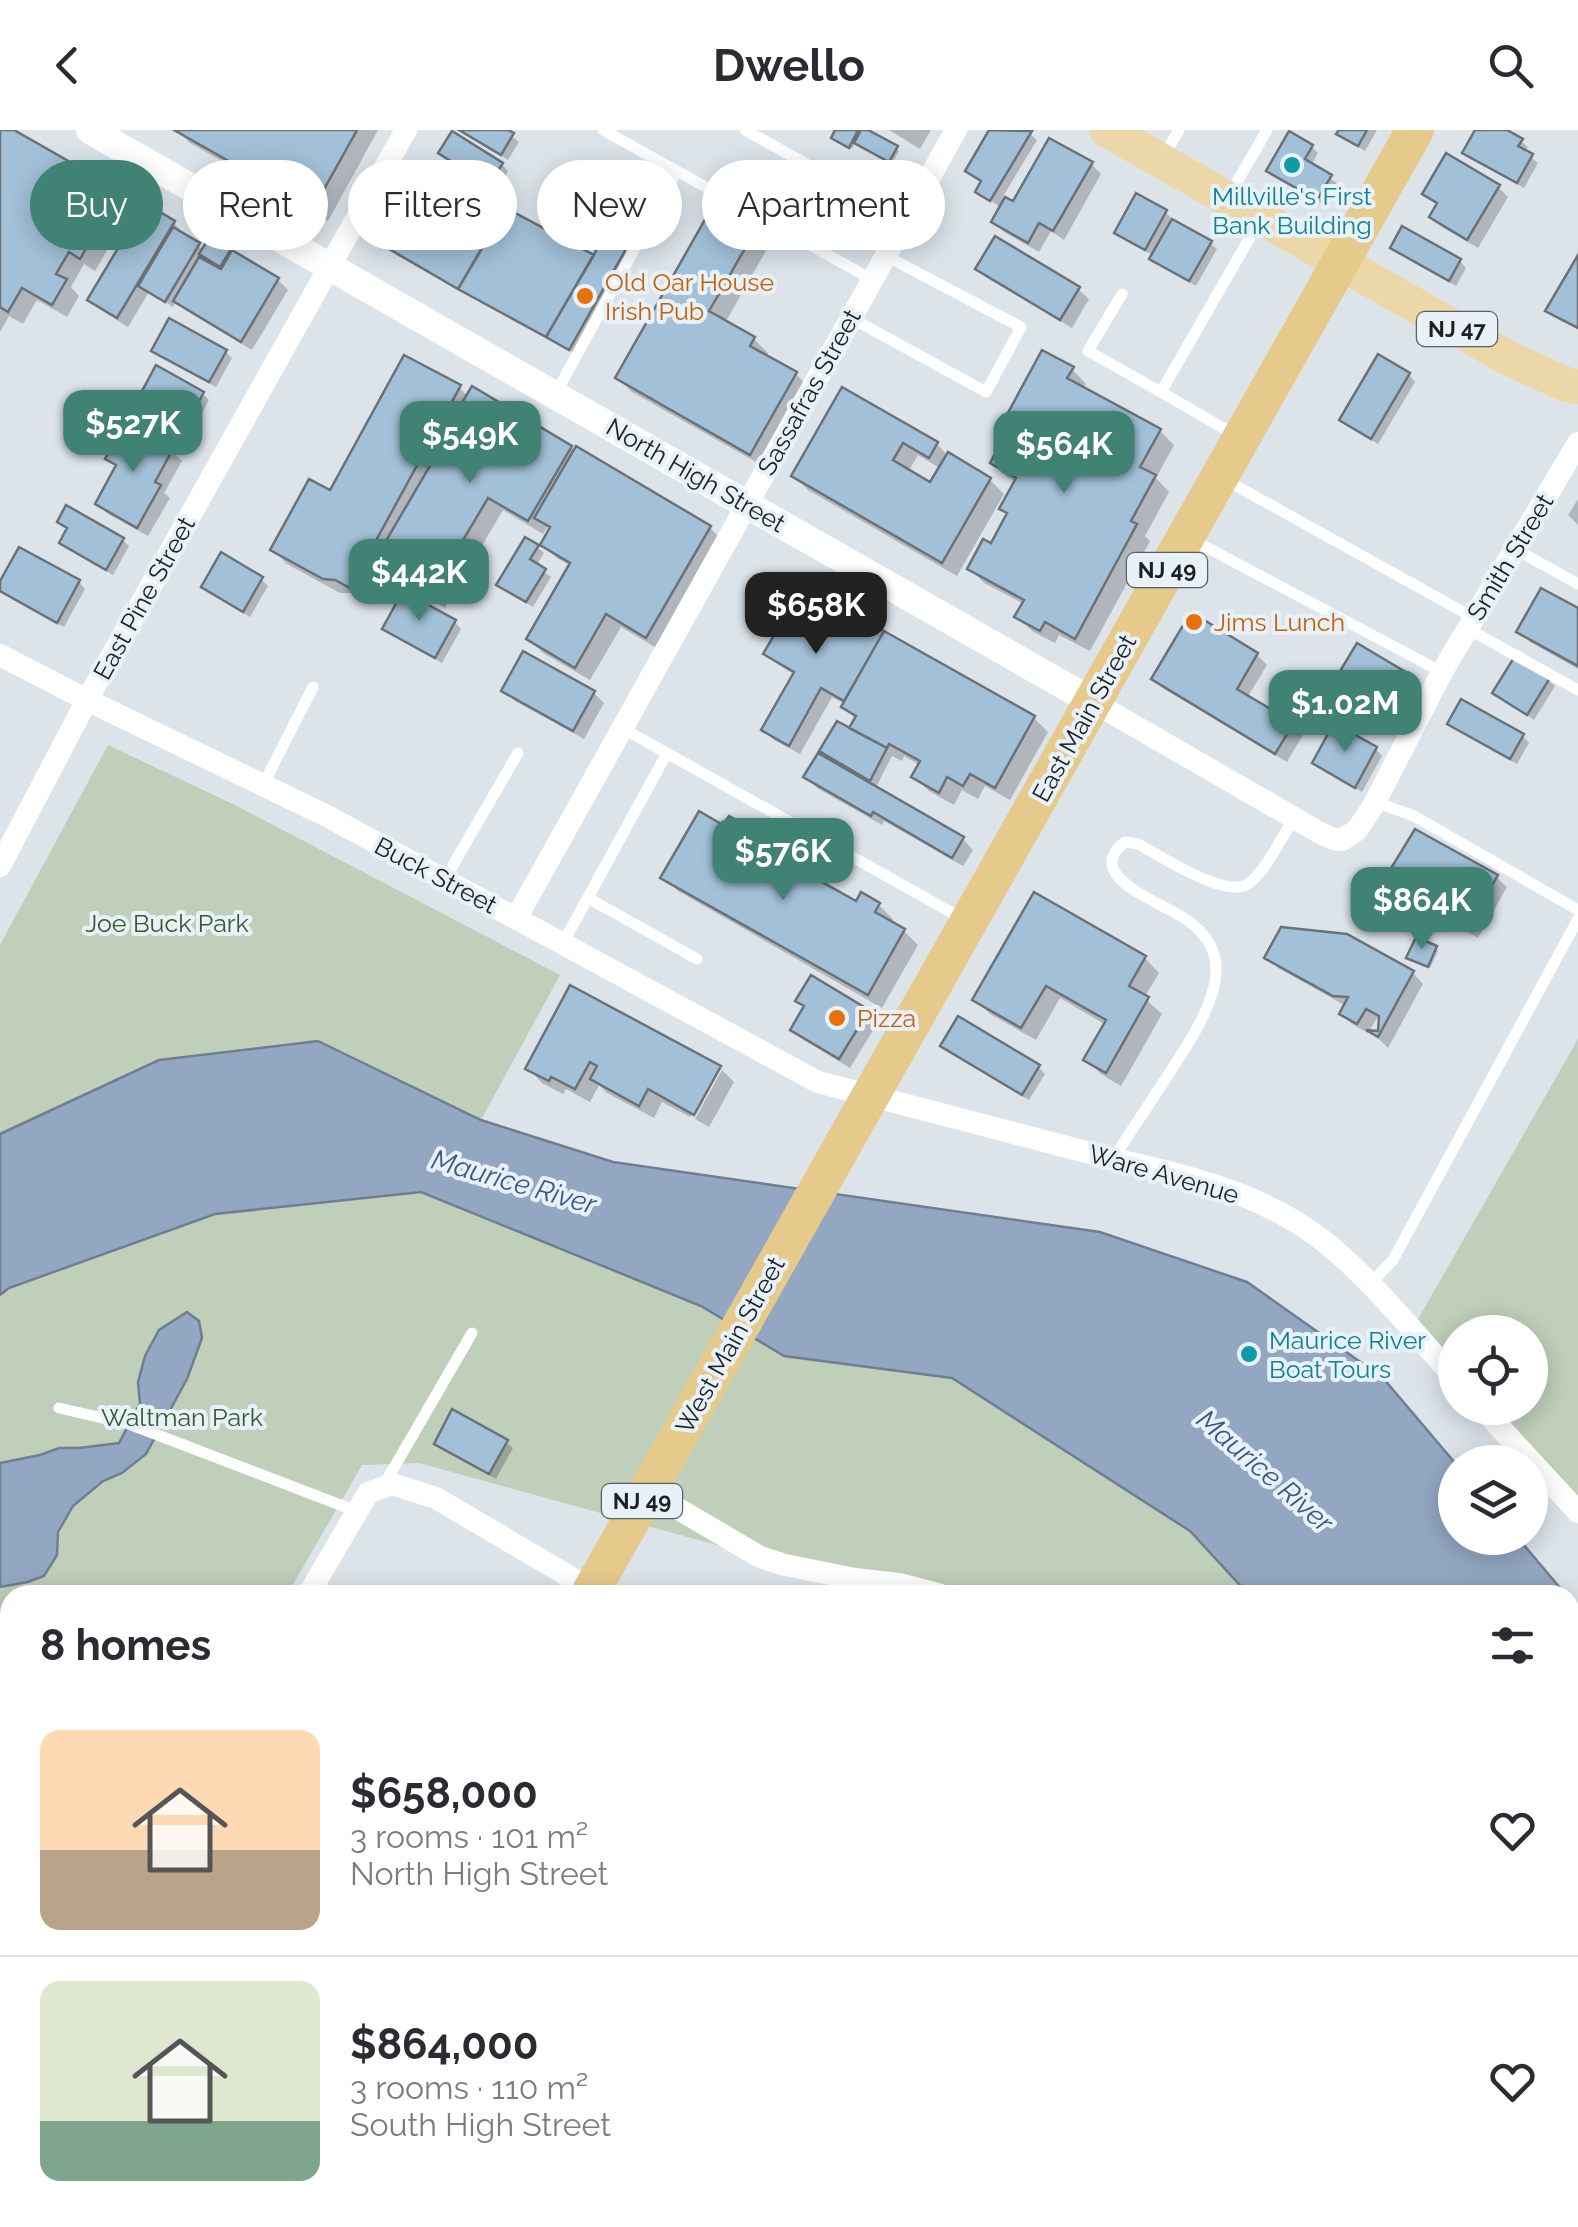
<!DOCTYPE html>
<meta charset="utf-8">
<style>
:root{--surface:#fff;--page:#f7f7f7;--text:#2b2b33;--muted:#7c7c81;--line:#e1e1e2;--accent:#408274}
body{margin:0;font-family:Raleway,sans-serif;background:var(--page);color:var(--text);height:100vh;display:flex;flex-direction:column;font-size:38px;white-space:nowrap}
*{box-sizing:border-box;margin:0}
p{font-size:32px;color:var(--muted)}
.icon{flex:none;width:55px;height:55px;fill:none;stroke:currentColor;stroke-width:2;stroke-linecap:round;stroke-linejoin:round}
.map{position:relative;flex:1;overflow:hidden}
.sheet{position:absolute;left:0px;top:1455px;width:1580px;height:642px;display:flex;flex-direction:column;background:var(--surface);border-radius:30px 30px 0 0;box-shadow:0 5px 25px #0003}
.sheet>*{flex:none}
.top-card{position:absolute;left:30px;top:30px;width:1000px;height:90px;display:flex;gap:20px}
.buttons{position:absolute;left:1438px;top:1185px;display:grid;gap:20px}
.buttons a{display:grid;place-items:center;width:110px;height:110px;border-radius:50%;background:var(--surface);box-shadow:0 5px 25px #0003;font-size:50px}
.price{position:absolute;translate:-50% -85px;padding:0 22px;border-radius:20px;background:var(--accent);color:#fff;font-size:32px;line-height:65px;filter:drop-shadow(0 2px 5px #0008)}
.price::after{content:'';position:absolute;left:50%;top:60px;width:30px;height:22px;margin-left:-15px;background:inherit;clip-path:polygon(0 0,100% 0,50% 100%)}
.price.selected{background:#222;color:#fff}
ul{padding:0;list-style:none}
li{display:flex;align-items:center;gap:30px;height:250px;padding:0 40px}
li+li{border-top:2px solid var(--line)}
li span{display:grid;place-items:center;flex:none;width:280px;height:200px;border-radius:20px;color:#555}
li>.icon{margin-inline-start:auto}
span .icon{width:120px;height:120px;fill:#fffc;stroke-width:1}
li b{font-size:42px}
h2{display:flex;justify-content:space-between;align-items:center;height:120px;padding:0 40px;font-size:42px}
.tag{padding:0 35px;border-radius:45px;background:var(--surface);box-shadow:0 5px 25px #0003;font-size:35px;line-height:90px}
.tag.selected{background:var(--accent);color:#fff}
header{display:flex;justify-content:space-between;align-items:center;height:130px;padding:0 40px;background:var(--surface);font-size:45px;font-weight:700}
.map>svg:first-child{display:block}
</style>
<header><svg class="icon" aria-label="back" viewBox="0 0 24 24"><path d="M15 5l-7 7 7 7"/></svg>Dwello<svg class="icon" aria-label="search" viewBox="0 0 24 24"><circle cx="10" cy="10" r="6"/><path d="M15 15l6 6"/></svg></header>
<div class="map">
<svg width="1578" height="2097" viewBox="0 0 1578 2097">
<rect width="100%" height="100%" fill="#dce4ea"/>
<path fill="#ccdbe7" d="M1303 2088H1559L1578 2092V2097H1307Z"/>
<path fill="#bfcfb9" d="M108 615 235 675 560 845 481 990 318 911 159 930 0 1004V815Z
M1578 909V1378L1486 1278H1530V1202H1455V1244L1413 1198Z
M421 1062 701 1176 952 1248 1190 1401 1249 1465H940L760 1427 419 1333 362 1335 287 1465H10V1883L0 1884V1165L9 1158 215 1084Z"/>
<path fill="#93a7c2" stroke="#707e92" stroke-width="2.5" d="M318 911 481 990 613 1032 1100 1102 1247 1152 1383 1248 1455 1333V1408H1518L1566 1465H1249L1190 1401 952 1248 784 1226 701 1176 421 1062 215 1084 9 1158 0 1165V1004L159 930Z
M187 1182 199 1191 202 1208 187 1249 146 1324 122 1343 103 1351 73 1376 58 1402 57 1425 44 1446 28 1452 0 1457V1333L40 1325 59 1318H79L119 1313 140 1273 138 1252 145 1226 159 1200Z
M1570 1470 1578 1479V2056H1570Z"/>
<path fill="#0003" fill-rule="evenodd" d="M0 0H9L118 62 132 77 95 141 84 134 71 157 79 166 67 187 37 170 23 194 9 186 0 202Z
M177 0H378L328 91 190 13Z
M462 0H504L519 12 508 30Z
M838 0H863L899 21 892 33 856 11 852 19 836 10Z
M889 0H931L920 19Z
M992 0H1025L1037 10 1002 68 1014 75 1091 34 1101 44 1064 110 1051 101 1039 122 1004 102 994 92 1001 78 978 61 983 53 968 41Z
M1341 0H1377L1365 21 1346 10 1340 3Z
M1478 0H1502L1521 11 1528 17 1524 22 1538 33 1524 58 1472 29 1465 23Z
M1312 17 1318 23 1311 36 1337 53 1324 75 1275 47 1269 40Z
M448 29 502 35 508 41 497 60Z
M424 53 497 95 594 128 606 108 632 126 576 224 398 126 387 116Z
M1498 57 1508 67 1478 118 1442 97 1432 86 1438 76 1425 64Z
M146 77 174 93 184 104 183 106 204 120 211 109 278 150 288 160 252 220 187 181 176 171 173 177 149 162 128 197 101 180 90 170ZM203 125 224 138 221 143 200 130Z
M1165 82 1172 89 1171 91 1210 113 1217 119 1196 156 1159 135 1152 129 1154 126 1124 109 1117 103Z
M756 98 771 112 725 193 754 209 768 223 766 227 796 244 810 259 765 337 632 262 618 248Z
M1403 99 1460 131 1466 138 1456 156 1399 124 1393 117Z
M978 139 1078 159 1089 169 1072 198 989 149Z
M154 220 226 222 232 228 216 257 160 227Z
M1379 228 1409 245 1415 252 1378 314 1349 296 1343 290Z
M1072 239 1086 254 1083 259 1160 301 1174 315 1156 348 1169 362 1145 406 1150 411 1090 521 1059 505 1055 513 1032 501 1017 486 1024 474 984 453 970 438 992 417 1009 385 1002 378 1016 352 1007 347 993 333Z
M459 257 468 267 571 318 710 398 724 412 660 520 621 497 590 550 543 523 529 509 571 436 557 428 543 414 551 401 547 397 543 404 503 380 445 478 390 446 382 439 365 471 352 463H340L287 434 273 420 331 364Z
M843 261 937 314 947 325 990 350 1004 364 957 446 808 360 794 346ZM918 325 941 339 931 356 908 342Z
M203 264 209 270 189 307 143 282 137 275Z
M172 321 182 331 164 363 170 368 148 406 108 384 98 374 117 338 108 328Z
M1578 369V395L1568 385Z
M60 392 123 410 129 416 113 445 68 419 62 413 69 399Z
M537 417 544 423 536 436 551 447 533 477 506 461 500 455Z
M261 449 268 456 250 487 210 463 204 457Z
M79 452 85 459 64 497 5 465 0 460V456Z
M1578 481V539L1530 512 1520 502Z
M455 492 461 499 442 533 392 505 385 498Z
M883 503 1034 588 1048 602 1010 670 985 656 978 669 962 660 954 675 929 661 914 647 921 636 904 626 902 631 892 626 875 659 963 709 973 720 963 736 884 691 882 695 817 658 807 647 836 634 823 621 859 606 857 590 844 577 845 574 832 567 800 624 774 610 764 600 795 545 777 534 767 524Z
M1257 525 1267 535 1247 568 1293 595 1303 605 1287 632 1164 559 1154 549Z
M1413 549 1419 556 1399 590 1344 557 1337 551Z
M1548 550 1555 556 1534 590 1495 563Z
M504 561 594 563 604 573 584 609 515 571Z
M1450 593 1523 606 1529 613 1517 634 1457 600Z
M1335 597 1376 619 1382 626 1362 662 1321 639 1315 633Z
M738 694 752 708 749 713 857 774 879 775 893 789 891 794 904 801 918 815 882 878 678 761 664 747 724 698Z
M1496 747 1507 757 1478 808 1396 763 1385 753Z
M1436 818 1438 821 1430 838 1412 830Z
M1267 827 1413 843 1423 854 1388 918 1379 909 1381 890 1377 888 1368 903 1352 894 1342 884 1346 876 1278 838Z
M1145 828 1159 843 1144 868 1162 884 1121 956 1101 944 1087 930 1106 895 1060 868 1036 910 990 884 975 870Z
M571 858 721 939H716L690 987 662 972 654 988 607 963 599 955 590 972 566 959 563 964 542 953 528 938Z
M806 878 867 882 878 892 850 938 804 910 794 899Z
M943 916 1038 937 1045 944 1029 970 950 923Z
M722 940 734 952 709 997 695 989Z
M506 1312 513 1318 496 1349 443 1320 437 1313Z
M10 2052V2074L0 2065Z
M80 2088H87L97 2097H70Z
M121 2088H163L155 2097H132Z
M629 2088H671L641 2097H636Z"/>
<path fill="#a2c0d7" stroke="#6a7277" stroke-width="2.5" d="M0 0H14L119 60 80 129 69 122 56 144 67 149 52 175 22 158 8 182 0 177Z
M174 0H357L313 79Z
M459 0H508L514 3 501 25Z
M835 0H858L849 18 831 8Z
M861 0H868L898 16 889 32 854 13Z
M989 0 1032 1 990 71 975 62 981 51 965 41Z
M1339 0H1367L1358 16 1336 4Z
M1475 0H1507L1523 9 1518 16 1533 24 1517 53 1462 23Z
M452 1 503 33 489 55 438 23Z
M1289 1 1313 15 1305 29 1332 45 1317 70 1266 41Z
M1049 8 1093 32 1053 101 1039 93 1028 113 991 92 1005 67 1013 71Z
M1446 23 1500 55 1467 110 1429 87 1437 73 1422 64Z
M423 49 497 92 458 159 384 116Z
M1136 63 1167 80 1145 120 1114 103Z
M715 72 758 96 709 181 755 207 750 216 797 242 750 325 615 248Z
M145 73 175 91 117 188 87 170Z
M506 78 594 125 546 207 458 159Z
M1172 89 1212 111 1189 151 1149 129Z
M1402 96 1461 129 1449 151 1390 118Z
M173 97 200 113 165 172 138 156Z
M605 105 627 117 569 220 546 207Z
M210 106 231 119 220 137 199 124Z
M995 106 1080 157 1060 190 975 139Z
M232 120 279 148 241 212 173 171 199 127 221 139Z
M1578 125V198L1545 181Z
M169 188 227 220 209 252 151 221Z
M1042 220 1074 237 1067 248 1161 299 1140 337 1156 345 1131 391 1137 394 1075 509 1045 492 1040 501 1014 487 1024 470 967 439 983 409 991 413 1007 383 999 379 1016 348 990 333 1004 307 997 303Z
M1378 224 1410 243 1371 309 1339 290Z
M404 225 461 255 350 458 335 450 323 449 270 420 309 349 330 360Z
M156 235 204 262 182 302 134 276Z
M472 256 572 316 528 391 488 368 430 466 373 433 441 317 436 315Z
M842 257 938 312 929 328 903 313 893 330 930 352 948 322 991 348 942 433 791 346Z
M125 292 173 319 155 352 161 355 137 398 95 374 116 335 105 329Z
M576 316 711 396 646 508 606 484 575 538 526 509 570 433 540 415 550 397 534 388Z
M66 375 124 408 106 440 59 413 67 398 57 392Z
M525 407 539 415 530 429 546 439 526 472 496 455Z
M19 417 80 450 57 493 0 461V451Z
M221 422 263 447 243 482 201 457Z
M803 455 884 501 844 571 821 558 789 616 761 600 794 542 763 524Z
M1541 458 1578 478V536L1516 502Z
M403 461 456 490 435 528 382 499Z
M1191 482 1258 523 1237 559 1294 593 1275 624 1151 549Z
M884 501 1035 586 995 658 970 644 963 656 947 647 939 663 911 647 920 631 889 614 887 618 849 598 856 586 841 577Z
M1357 513 1414 547 1391 585 1334 551Z
M523 521 595 561 573 601 501 561Z
M1515 526 1550 548 1527 585 1492 563Z
M1461 569 1524 604 1510 629 1447 594Z
M837 591 887 618 870 651 819 621Z
M1334 593 1377 617 1355 658 1312 633Z
M818 623 964 707 952 728 873 682 871 686 803 647Z
M699 681 723 695 729 686 739 692 734 702 856 771 861 762 880 773 875 782 905 799 868 865 660 748Z
M1415 699 1498 745 1467 800 1382 753Z
M1034 762 1146 826 1129 856 1149 867 1106 943 1083 930 1106 890 1046 856 1021 898 972 870Z
M1281 797 1347 804 1414 841 1378 907 1366 900 1378 901 1379 886 1366 879 1357 894 1339 884 1348 867 1333 866 1264 828Z
M1416 807 1437 816 1428 837 1406 828Z
M811 845 869 880 839 929 790 900 804 876 795 871Z
M570 855 721 936 694 985 648 959 639 976 590 949 597 936 590 932 575 959 551 947 549 951 525 939Z
M958 886 1040 935 1022 965 940 916Z
M452 1279 508 1310 489 1344 434 1314Z"/>
<g fill="none" stroke-linecap="round" stroke-linejoin="round">
<path stroke="#fff" stroke-width="11" d="M603 0 873 150
M745 0 906 89
M1163 27 1179 0
M1230 64 1267 0
M1122 164 1088 221 1161 262
M851 188 986 262 1021 197 886 126
M555 265 677 41
M1237 306 1161 262 1260 90
M1224 349 1474 488
M1189 408 1442 542
M1515 419 1578 454
M1468 499 1578 560
M622 598 965 790
M263 655 313 557
M1375 672 1414 686 1578 780
M445 749 518 623
M588 768 697 829
M563 813 667 623
M1113 1029C1131 1001 1150 973 1168 945 1185 918 1206 889 1214 857 1217 846 1217 829 1212 819 1208 808 1196 796 1187 790 1167 774 1079 747 1125 712L1138 714C1160 726 1226 769 1248 754 1265 742 1282 707 1294 688
M1370 1154 1393 1130 1578 789
M59 1278 129 1294 356 1381
M385 1353 472 1203
M374 2088 377 2097"/>
<path stroke="#fff" stroke-width="22" d="M0 525 87 570 327 686 818 952 1113 1029C1186 1045 1261 1063 1321 1109 1371 1148 1412 1201 1455 1248
M1093 572 1322 704 1334 709 1342 710 1357 700 1373 676 1442 542 1578 313
M0 736 87 570 406 0
M517 787 956 0
M1482 1278 1578 1382
M648 1361 760 1427 785 1435 855 1449 899 1454 941 1465
M308 1465 368 1363 392 1354 436 1368 592 1460
M0 1902 10 1901
M0 2015 10 1995
M1259 2088 1263 2097"/>
<path stroke="#fff" stroke-width="28" d="M90 0 1093 572"/>
<path stroke="#fff" stroke-width="32" d="M570 2088 573 2097"/>
<path stroke="#ecd7a9" stroke-width="35" d="M1107 0 1508 228 1565 254 1578 257"/>
<path stroke="#e6ca8c" stroke-width="38" d="M589 1465 1415 0
M221 2097 229 2088"/>
</g>
<g fill="#0f9aa8" stroke="#e9f1f8" stroke-width="4">
<circle cx="1292" cy="35" r="10"/>
<circle cx="1249" cy="1224" r="10"/>
</g>
<g fill="#e8710a" stroke="#e9f1f8" stroke-width="4">
<circle cx="585" cy="166" r="10"/>
<circle cx="1194" cy="492" r="10"/>
<circle cx="837" cy="888" r="10"/>
</g>
<g text-anchor="middle" dominant-baseline="central" stroke-width="8" stroke-linejoin="round" paint-order="stroke">
<g fill="#e9f1f8" stroke="#5a5f63" stroke-width="2.5">
<rect x="1417" y="182" width="80" height="34" rx="8"/>
<rect x="1127" y="423" width="80" height="34" rx="8"/>
<rect x="602" y="1354" width="80" height="34" rx="8"/>
</g>
<g font-size="22" font-weight="bold" fill="#1d2023">
<text x="1457" y="199">NJ 47</text>
<text x="1167" y="440">NJ 49</text>
<text x="642" y="1371">NJ 49</text>
</g>
<g font-size="25" fill="#0d838f" stroke="#e9f1f8">
<text x="1292" y="66">Millville's First<tspan x="1292" dy="29">Bank Building</tspan></text>
<text x="1269" y="1210" text-anchor="start">Maurice River<tspan x="1269" dy="29">Boat Tours</tspan></text>
</g>
<g font-size="25" fill="#c56008" stroke="#e9f1f8" text-anchor="start">
<text x="605" y="152">Old Oar House<tspan x="605" dy="29">Irish Pub</tspan></text>
<text x="1214" y="492">Jims Lunch</text>
<text x="857" y="888">Pizza</text>
</g>
<g font-size="25" fill="#1d2023" stroke="#e9f1f8">
<text transform="translate(809 262) rotate(-61)">Sassafras Street</text>
<text transform="translate(696 345) rotate(30)">North High Street</text>
<text transform="translate(1510 427) rotate(-59)">Smith Street</text>
<text transform="translate(144 468) rotate(-61)">East Pine Street</text>
<text transform="translate(1084 588) rotate(-61)">East Main Street</text>
<text transform="translate(436 745) rotate(28)">Buck Street</text>
<text transform="translate(1164 1044) rotate(16)">Ware Avenue</text>
<text transform="translate(730 1215) rotate(-61)">West Main Street</text>
</g>
<g font-size="25" fill="#3a582e" stroke="#e9f1f8">
<text x="167" y="793">Joe Buck Park</text>
<text x="182" y="1287">Waltman Park</text>
</g>
<g font-size="28" font-style="italic" fill="#3b5982" stroke="#e9f1f8">
<text transform="translate(514 1052) rotate(16)">Maurice River</text>
<text transform="translate(1265 1341) rotate(41)">Maurice River</text>
</g>
</g>
</svg>
<div class="buttons">
<a><svg class="icon" aria-label="locate" viewBox="0 0 24 24"><circle cx="12" cy="12" r="6"/><path d="M12 2v4M12 18v4M2 12h4M18 12h4"/></svg></a>
<a><svg class="icon" aria-label="layers" viewBox="0 0 24 24"><path d="M12 4l9 5-9 5-9-5zM3 14l9 5 9-5"/></svg></a>
</div>
<b class="price" style="left:133px;top:345px">$527K</b>
<b class="price" style="left:470px;top:356px">$549K</b>
<b class="price" style="left:1064px;top:366px">$564K</b>
<b class="price" style="left:419px;top:494px">$442K</b>
<b class="price selected" style="left:816px;top:527px">$658K</b>
<b class="price" style="left:1345px;top:625px">$1.02M</b>
<b class="price" style="left:783px;top:773px">$576K</b>
<b class="price" style="left:1422px;top:822px">$864K</b>
<div class="top-card">
<a class="tag selected">Buy</a>
<a class="tag">Rent</a>
<a class="tag">Filters</a>
<a class="tag">New</a>
<a class="tag">Apartment</a>
</div>
<section class="sheet">
<h2>8 homes<svg class="icon" aria-label="filters" viewBox="0 0 24 24"><path d="M4 7h16M4 17h16"/><circle cx="9" cy="7" r="2"/><circle cx="15" cy="17" r="2"/></svg></h2>
<ul>
<li><span style="background:linear-gradient(#ffd9b3 60%,#b9a48a 0)"><svg class="icon" aria-label="home" viewBox="0 0 24 24"><path d="M3 11l9-7 9 7M6 9v11h12V9"/></svg></span><div><b>$658,000</b><p>3 rooms · 101 m²</p><p>North High Street</p></div><svg class="icon" aria-label="heart" viewBox="0 0 24 24"><path d="M12 20l-8-8c-3-5 5-10 8-4 3-6 11-1 8 4z"/></svg></li>
<li><span style="background:linear-gradient(#dfe7d0 70%,#7fa58c 0)"><svg class="icon" aria-label="home" viewBox="0 0 24 24"><path d="M3 11l9-7 9 7M6 9v11h12V9"/></svg></span><div><b>$864,000</b><p>3 rooms · 110 m²</p><p>South High Street</p></div><svg class="icon" aria-label="heart" viewBox="0 0 24 24"><path d="M12 20l-8-8c-3-5 5-10 8-4 3-6 11-1 8 4z"/></svg></li>
</ul>
</section>
</div>
